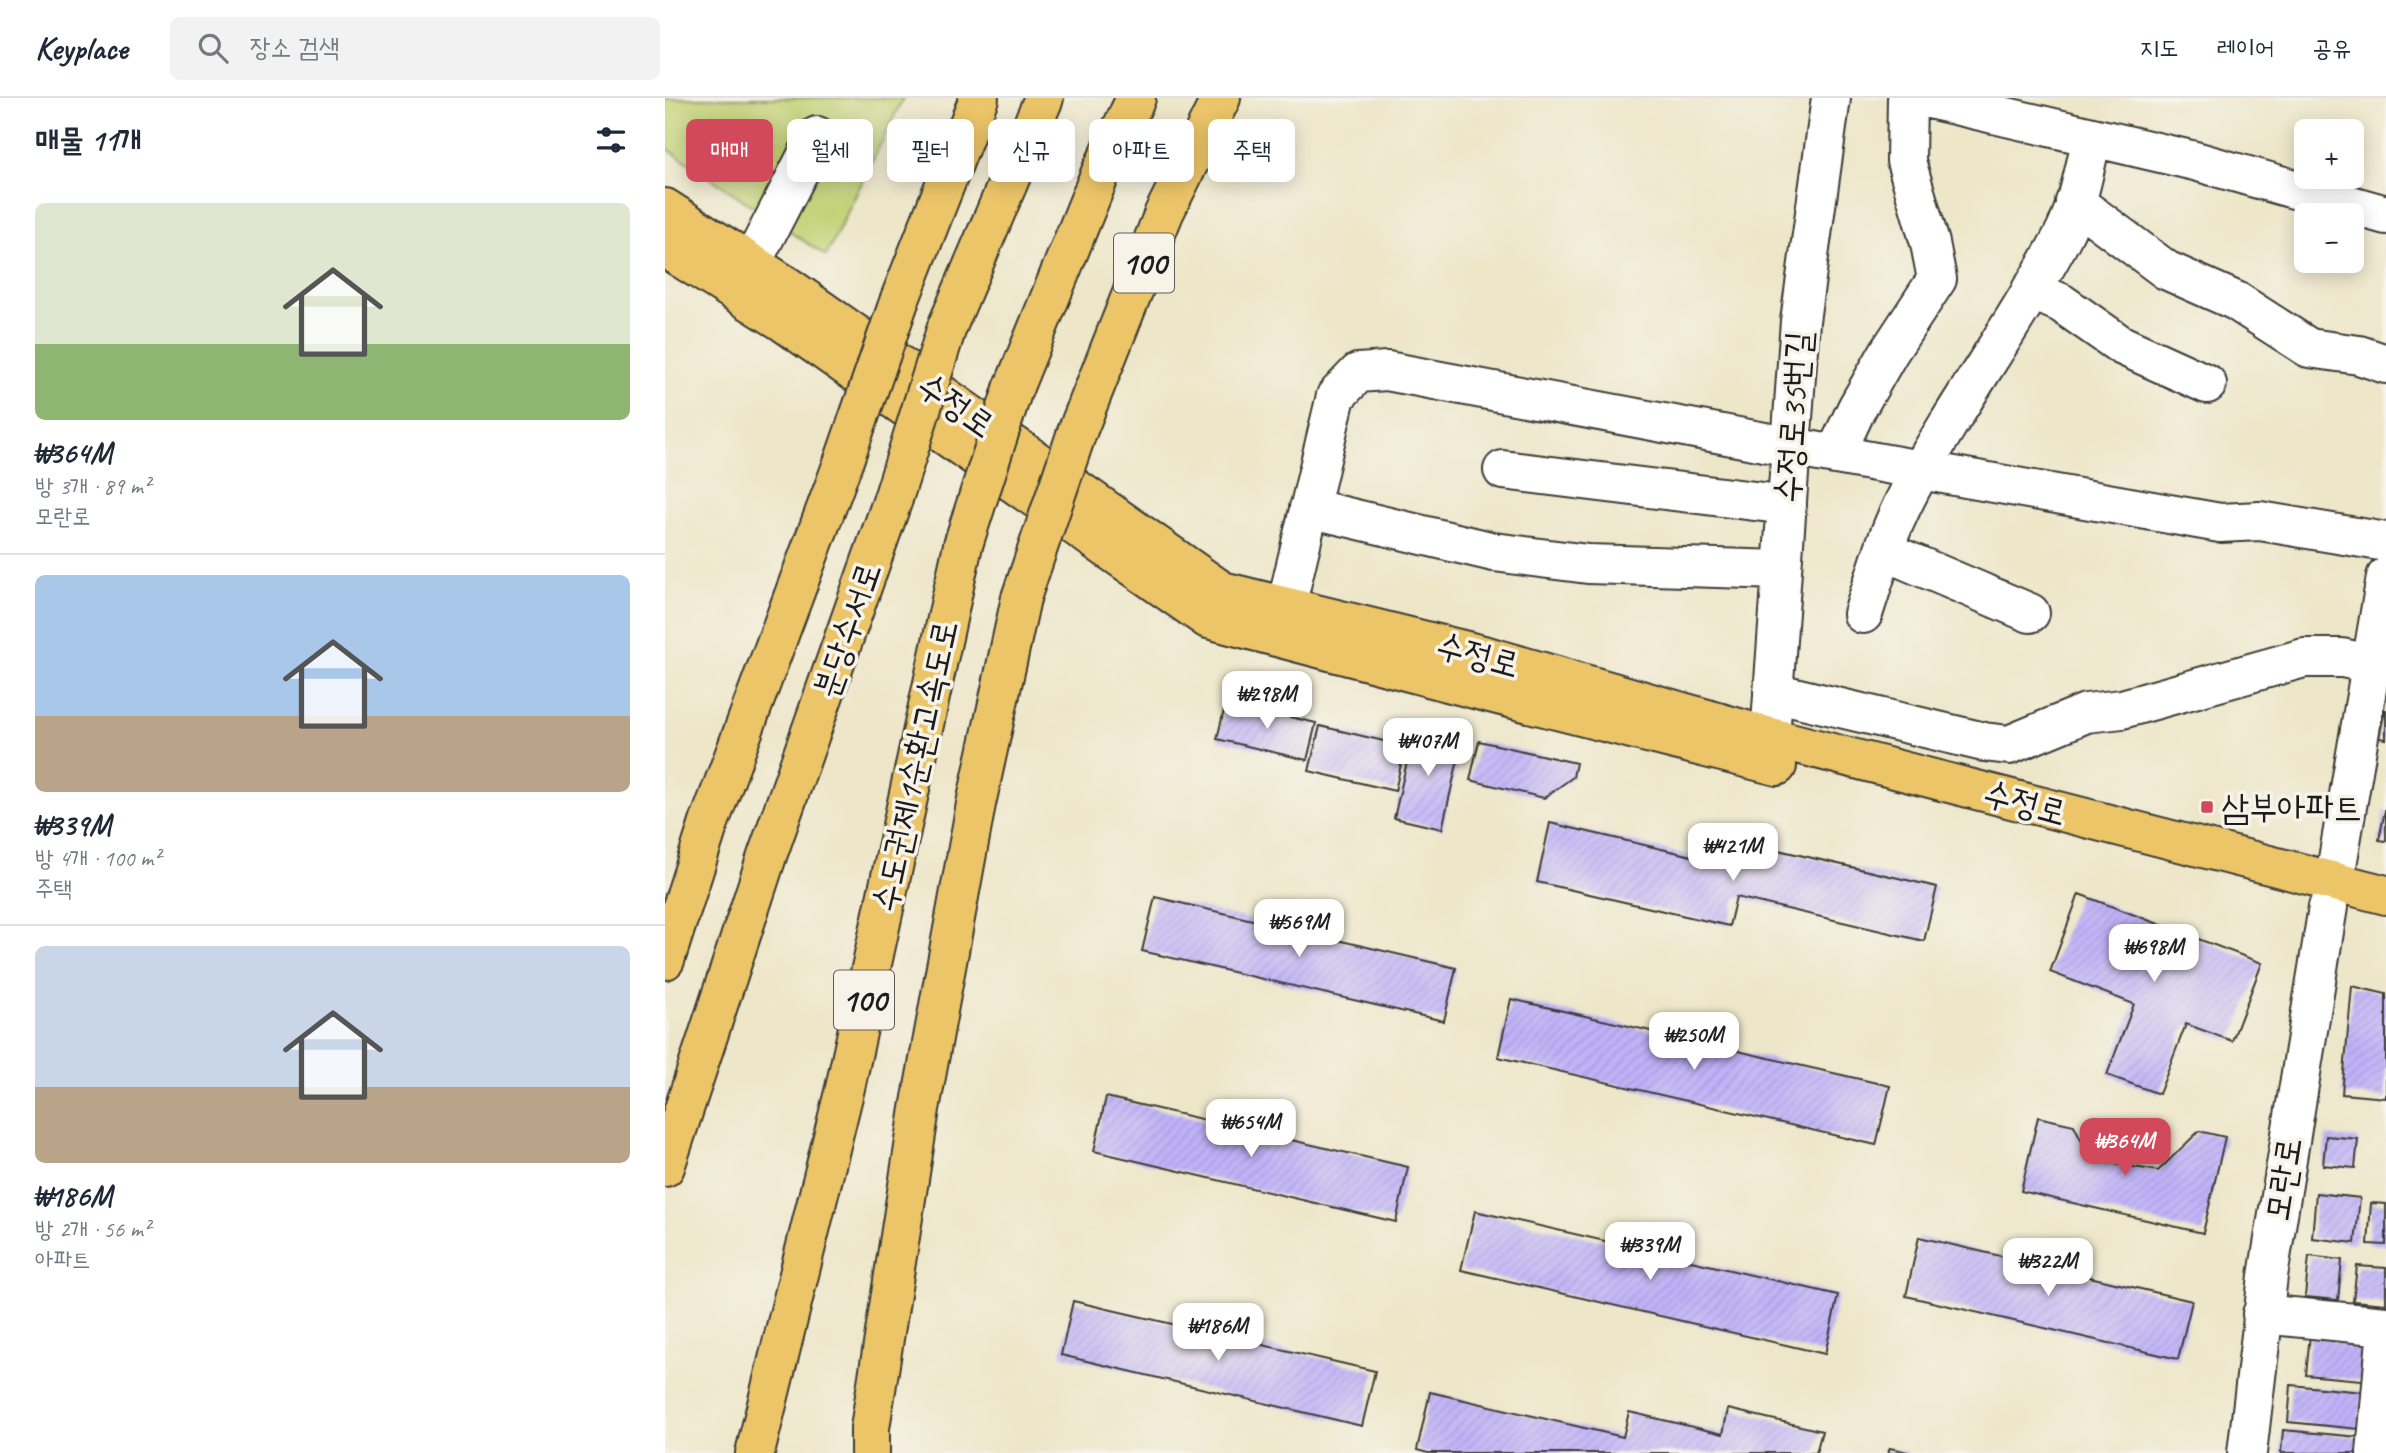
<!DOCTYPE html>
<html lang="ko">
<meta charset="utf-8">
<style>
:root{--surface:#fff;--page:#f2f2f3;--text:#1f2937;--muted:#747a83;--line:#e0e1e3;--accent:#d1495b}
body{margin:0;font-family:Caveat,"Poor Story",sans-serif;background:var(--page);color:var(--text);height:100vh;display:flex;flex-direction:column;font-size:26px;white-space:nowrap}
*{box-sizing:border-box;margin:0}
p{font-size:23px;color:var(--muted)}
.icon{flex:none;width:38px;height:38px;fill:none;stroke:currentColor;stroke-width:2;stroke-linecap:round;stroke-linejoin:round}
.map{position:relative;flex:1;overflow:hidden}
.drawer{display:flex;flex-direction:column;background:var(--surface);width:665px}
.drawer>*{flex:none}
.banner{position:absolute;left:21px;top:21px;width:665px;height:63px;display:flex;gap:14px}
.buttons{position:absolute;left:1629px;top:21px;display:grid;gap:14px}
.buttons a{display:grid;place-items:center;width:70px;height:70px;border-radius:10px;background:var(--surface);box-shadow:0 4px 18px #0003;font-size:35px}
.price{position:absolute;translate:-50% -60px;padding:0 16px;border-radius:14px;background:#fff;color:#222;font-size:23px;line-height:46px;filter:drop-shadow(0 2px 4px #0008)}
.price::after{content:'';position:absolute;left:50%;top:42px;width:21px;height:16px;margin-left:-10px;background:inherit;clip-path:polygon(0 0,100% 0,50% 100%)}
.price.selected{background:var(--accent);color:#fff}
ul{padding:0;list-style:none}
li{display:grid;align-content:center;gap:14px;height:371px;padding:0 35px}
li+li{border-top:2px solid var(--line)}
li span{display:grid;place-items:center;height:217px;border-radius:10px;color:#555}
li>.icon{margin-inline-start:auto}
span .icon{width:126px;height:126px;fill:#fffc;stroke-width:1}
li b{font-size:30px}
h2{display:flex;justify-content:space-between;align-items:center;height:84px;padding:0 35px;font-size:30px}
.chip{padding:0 24px;border-radius:10px;background:var(--surface);box-shadow:0 4px 18px #0003;font-size:24px;line-height:63px}
.chip.selected{background:var(--accent);color:#fff}
header{display:flex;align-items:center;gap:42px;box-sizing:border-box;height:98px;padding:0 35px;background:var(--surface);border-bottom:2px solid var(--line)}
header strong{font-size:33px}
nav{display:flex;gap:38px;margin-inline-start:auto;font-size:24px}
.search{width:490px;height:63px;background:var(--page);display:flex;align-items:center;gap:18px;box-sizing:border-box;padding:0 24px;border-radius:10px;color:var(--muted);font-size:26px}
main{display:flex;flex:1;min-height:0}
.map>svg:first-child{display:block}
</style>
<header>
<strong>Keyplace</strong>
<div class="search"><svg class="icon" aria-label="search" viewBox="0 0 24 24"><circle cx="10" cy="10" r="6"/><path d="M15 15l6 6"/></svg>장소 검색</div>
<nav><a>지도</a><a>레이어</a><a>공유</a></nav>
</header>
<main>
<section class="drawer">
<h2>매물 11개<svg class="icon" aria-label="filters" viewBox="0 0 24 24"><path d="M4 7h16M4 17h16"/><circle cx="9" cy="7" r="2"/><circle cx="15" cy="17" r="2"/></svg></h2>
<ul>
<li><span style="background:linear-gradient(#dfe7d0 65%,#8fb573 0)"><svg class="icon" aria-label="home" viewBox="0 0 24 24"><path d="M3 11l9-7 9 7M6 9v11h12V9"/></svg></span><div><b>₩364M</b><p>방 3개 · 89 m²</p><p>모란로</p></div></li>
<li><span style="background:linear-gradient(#a9c7e8 65%,#b9a48a 0)"><svg class="icon" aria-label="home" viewBox="0 0 24 24"><path d="M3 11l9-7 9 7M6 9v11h12V9"/></svg></span><div><b>₩339M</b><p>방 4개 · 100 m²</p><p>주택</p></div></li>
<li><span style="background:linear-gradient(#c9d6e8 65%,#b9a48a 0)"><svg class="icon" aria-label="home" viewBox="0 0 24 24"><path d="M3 11l9-7 9 7M6 9v11h12V9"/></svg></span><div><b>₩186M</b><p>방 2개 · 56 m²</p><p>아파트</p></div></li>
</ul>
</section>
<div class="map">
<svg width="1721" height="1355" viewBox="0 0 1721 1355">
<defs>
<pattern id="building-hatch" width="6" height="6" patternUnits="userSpaceOnUse" patternTransform="scale(1.75)"><rect width="6" height="6" fill="#c0b3f9"/><path d="M-1 1l2-2M0 6l6-6M5 7l2-2" fill="none" stroke="#a499d5"/></pattern>
</defs>
<rect width="100%" height="100%" fill="#f7f3e8"/>
<filter id="ink" filterUnits="userSpaceOnUse"><feTurbulence type="fractalNoise" baseFrequency=".0143" numOctaves="2"/><feDisplacementMap in="SourceGraphic" scale="14" xChannelSelector="R" yChannelSelector="G"/><feConvolveMatrix kernelMatrix="1 2 1 2 8 2 1 2 1" color-interpolation-filters="sRGB"/></filter>
<filter id="wash" filterUnits="userSpaceOnUse"><feTurbulence type="fractalNoise" baseFrequency=".00686" numOctaves="4" result="noise"/><feDisplacementMap in="SourceGraphic" scale="28" xChannelSelector="R" yChannelSelector="G"/><feGaussianBlur stdDeviation="1.57" result="paint"/><feColorMatrix in="noise" values="0 0 0 0 0 0 0 0 0 0 0 0 0 0 0 0 0 1.4 0 .05"/><feComposite in="paint" operator="in"/></filter>
<g filter="url(#wash)">
<rect width="100%" height="100%" fill="#ede6c9"/>
<path fill="#c1d174" stroke="#6e7648" stroke-width="2" d="M0 0H238L161 158 0 49Z"/>
<g id="blocks">
<path fill="url(#building-hatch)" d="M561 604 651 625 642 662 552 641Z
M1720 612H1721V641L1714 640Z
M655 628 740 648 730 693 644 673Z
M750 629 798 640 777 731 729 720Z
M814 643 911 665 908 679 879 700 805 682Z
M1720 712H1721V743L1714 742Z
M885 725 1078 770 1083 745 1272 789 1259 843 1071 799 1064 828 872 784Z
M1414 796 1597 865 1567 943 1521 926 1494 996 1442 977 1469 906 1385 874Z
M490 799 791 870 779 923 477 853Z
M1687 888 1721 896V1000L1677 996Z
M846 901 1225 988 1211 1047 833 959Z
M441 999 743 1069 731 1124 429 1053Z
M1373 1019 1409 1027 1426 1062 1493 1073 1534 1033 1560 1039 1538 1135 1356 1093Z
M1661 1038 1693 1041 1690 1070 1658 1067Z
M1651 1095 1695 1100 1690 1145 1647 1140Z
M1706 1105 1721 1106V1147L1703 1146Z
M810 1113 1173 1197 1160 1256 796 1172Z
M1254 1139 1527 1203 1513 1261 1241 1198Z
M1644 1158 1677 1162 1673 1202 1640 1199Z
M1692 1168 1721 1170V1206L1688 1203Z
M408 1203 710 1273 697 1328 396 1257Z
M1645 1236 1711 1243 1707 1283 1641 1277Z
M1626 1287 1697 1294 1694 1331 1623 1324Z
M765 1294 958 1339 964 1314 1058 1336 1063 1311 1157 1333 1151 1355H763L752 1352Z
M1618 1332 1705 1340 1704 1355H1616Z
M1225 1350 1243 1354V1355H1223Z"/>
</g>
</g>
<g filter="url(#ink)">
<use href="#blocks" fill-opacity="0" stroke="#3b3a36" stroke-width="2"/>
<g fill="none" stroke-linecap="round" stroke-linejoin="round">
<defs>
<path id="minor" d="M1260 0 1530 63 1721 117
M1410 104 1501 172 1571 203 1644 250 1694 257 1721 266
M86 166 152 38
M1366 192 1396 205 1456 247 1542 286
M1170 357 1192 310 1224 254 1272 181 1265 145 1241 63 1242 0
M838 372 1122 407
M644 410 829 454 923 466 1117 472
M1217 457C1232 411 1257 369 1282 328 1320 266 1362 205 1396 141 1413 110 1419 73 1427 39
M621 509 671 298 693 275 722 273 1126 349 1555 425 1595 423 1721 444
M1198 516 1217 457 1231 458 1365 515
M1108 594 1319 644 1344 647 1421 615 1457 611 1639 560H1677L1706 566
M1105 639 1135 223 1166 0
M1669 785 1721 479
M1597 1216 1721 1228
M1582 1355 1603 1178 1663 809
M1711 1355 1721 1241"/>
<path id="major" d="M0 110 125 190 557 493 822 558 1105 639 1721 797
M0 150 118 224 543 521 805 590 1112 668"/>
<path id="highway" d="M235 201 314 0
M282 229 379 0
M348 291 436 74 471 0
M412 334 499 115 556 0
M0 862 44 725 178 365
M0 1069 102 758 228 401
M90 1355 180 990 298 447
M205 1355V1330L255 1011 311 706 356 500"/>
</defs>
<use href="#minor" stroke="#3b3a36" stroke-width="42"/>
<use href="#major" stroke="#3b3a36" stroke-width="42"/>
<use href="#highway" stroke="#3b3a36" stroke-width="42"/>
<use href="#minor" stroke="#fff" stroke-width="38"/>
<use href="#major" stroke="#ecc569" stroke-width="38"/>
<use href="#highway" stroke="#ecc569" stroke-width="38"/>
<defs>
<path id="highway-bridge" d="M178 365 235 201
M228 401 282 229
M298 447 348 291
M356 500 412 334"/>
</defs>
<use href="#highway-bridge" stroke="#3b3a36" stroke-width="42" stroke-linecap="butt"/>
<use href="#highway-bridge" stroke="#ecc569" stroke-width="38"/>
</g>
</g>
<rect fill="#d1495b" stroke="#f7f3e8" stroke-width="2.5" x="1535" y="702" width="14" height="14" rx="3.5"/>
<g text-anchor="middle" dominant-baseline="central" stroke-width="7" stroke-linejoin="round" paint-order="stroke">
<g fill="#f7f3e8" stroke="#5e5c59" stroke-width="2">
<rect x="449" y="135.5" width="60" height="59" rx="5"/>
<rect x="169" y="872.5" width="60" height="59" rx="5"/>
</g>
<g font-size="33" font-weight="bold" fill="#1c1c1c">
<text x="479" y="165">100</text>
<text x="199" y="902">100</text>
</g>
<g font-size="35" fill="#1c1c1c" stroke="#f7f3e8">
<text transform="translate(291 307) rotate(35)">수정로</text>
<text transform="translate(1128 319) rotate(-86)">수정로35번길</text>
<text transform="translate(182 532) rotate(-71)">분당수서로</text>
<text transform="translate(813 557) rotate(15)">수정로</text>
<text transform="translate(250 668) rotate(-78)">수도권제1순환고속도로</text>
<text transform="translate(1360 705) rotate(15)">수정로</text>
<text transform="translate(1618 1081) rotate(-81)">모란로</text>
</g>
<g font-size="35" fill="#1c1c1c" stroke="#f7f3e8" text-anchor="start">
<text x="1556" y="709">삼부아파트</text>
</g>
</g>
</svg>
<div class="buttons">
<a>+</a>
<a>−</a>
</div>
<b class="price" style="left:602px;top:633px">₩298M</b>
<b class="price" style="left:763px;top:680px">₩407M</b>
<b class="price" style="left:1068px;top:785px">₩421M</b>
<b class="price" style="left:634px;top:861px">₩569M</b>
<b class="price" style="left:1489px;top:886px">₩698M</b>
<b class="price" style="left:1029px;top:974px">₩250M</b>
<b class="price" style="left:586px;top:1061px">₩654M</b>
<b class="price selected" style="left:1460px;top:1080px">₩364M</b>
<b class="price" style="left:985px;top:1184px">₩339M</b>
<b class="price" style="left:1383px;top:1200px">₩322M</b>
<b class="price" style="left:553px;top:1265px">₩186M</b>
<div class="banner">
<a class="chip selected">매매</a>
<a class="chip">월세</a>
<a class="chip">필터</a>
<a class="chip">신규</a>
<a class="chip">아파트</a>
<a class="chip">주택</a>
</div>
</div>
</main>
